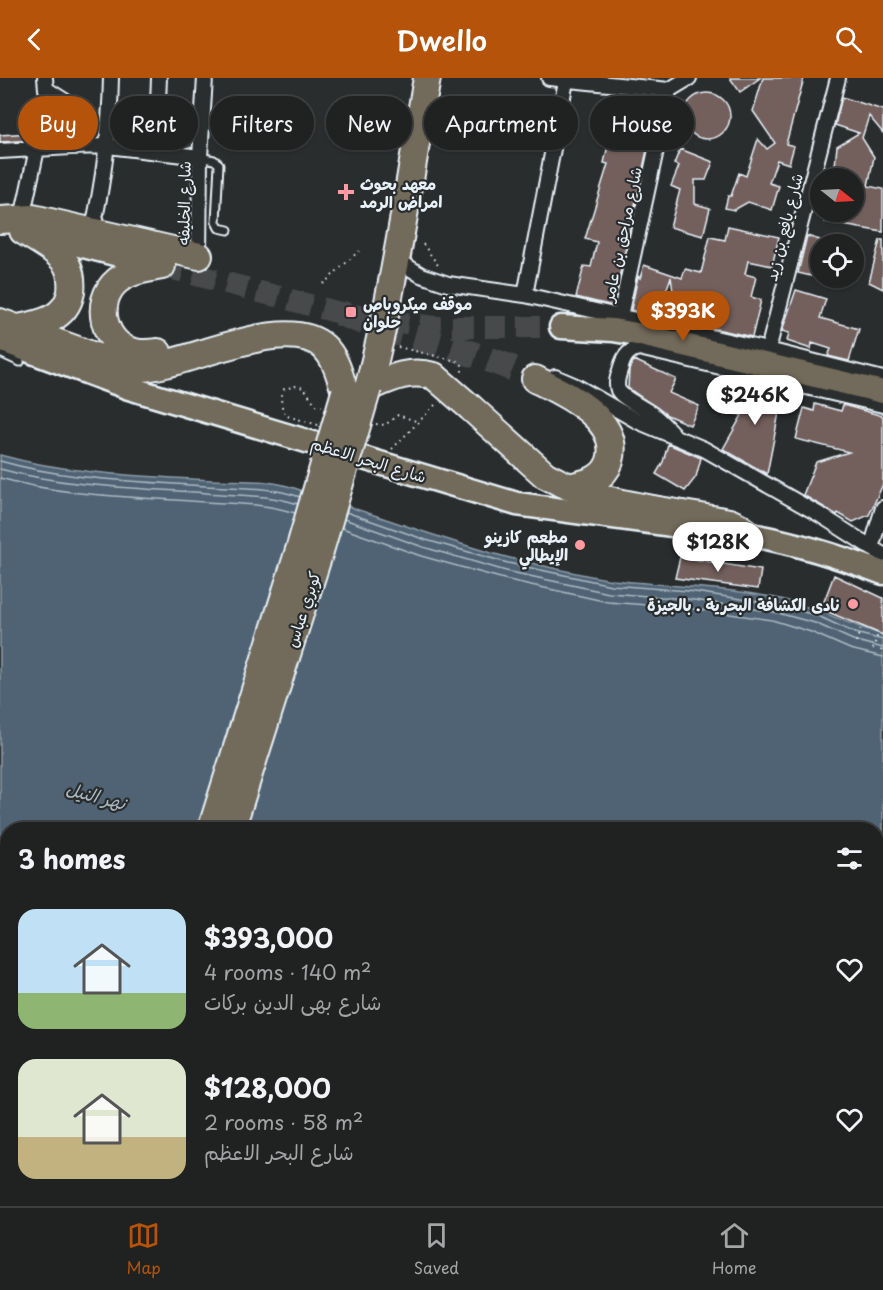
<!DOCTYPE html>
<meta charset="utf-8">
<style>
:root{--surface:#202222;--page:#2d2f2f;--text:#f1f3f6;--muted:#a2a4a5;--line:#3d3f40;--accent:#b45309}
body{margin:0;font-family:"Playpen Sans","Playpen Sans Arabic",sans-serif;background:var(--page);color:var(--text);height:100vh;display:flex;flex-direction:column;font-size:22px;white-space:nowrap}
*{box-sizing:border-box;margin:0}
p{font-size:20px;color:var(--muted)}
.icon{flex:none;width:33px;height:33px;fill:none;stroke:currentColor;stroke-width:2;stroke-linecap:round;stroke-linejoin:round}
.map{position:relative;flex:1;overflow:hidden}
.details{position:absolute;left:0px;top:744px;width:884px;height:384px;display:flex;flex-direction:column;background:var(--surface);border-radius:24px 24px 0 0;box-shadow:0 2px 4px #0004,0 0 0 2px var(--line)}
.details>*{flex:none}
.hud{position:absolute;left:18px;top:18px;width:848px;height:54px;display:flex;gap:12px}
.needle{width:39px;rotate:108deg}
.buttons{position:absolute;left:810px;top:90px;display:grid;gap:12px}
.buttons a{display:grid;place-items:center;width:54px;height:54px;border-radius:50%;background:var(--surface);box-shadow:0 2px 4px #0004,0 0 0 2px var(--line);font-size:30px}
.price{position:absolute;translate:-50% -51px;padding:0 14px;border-radius:21px;background:#fff;color:#222;font-size:20px;line-height:39px;filter:drop-shadow(0 2px 3px #0008)}
.price::after{content:'';position:absolute;left:50%;top:36px;width:18px;height:14px;margin-left:-9px;background:inherit;clip-path:polygon(0 0,100% 0,50% 100%)}
.price.selected{background:var(--accent);color:#fff}
ul{padding:0;list-style:none}
li{display:flex;align-items:center;gap:18px;height:150px;padding:0 18px}
li span{display:grid;place-items:center;flex:none;width:168px;height:120px;border-radius:18px;color:#555}
li>.icon{margin-inline-start:auto}
span .icon{width:72px;height:72px;fill:#fffc;stroke-width:1}
li b{font-size:26px}
h2{display:flex;justify-content:space-between;align-items:center;height:72px;padding:0 18px;font-size:26px}
.tag{padding:0 21px;border-radius:27px;background:var(--surface);box-shadow:0 2px 4px #0004,0 0 0 2px var(--line);font-size:21px;line-height:54px}
.tag.selected{background:var(--accent);color:#fff}
header{display:flex;justify-content:space-between;align-items:center;height:78px;padding:0 18px;background:var(--accent);color:#fff;font-size:27px;font-weight:600}
.tabs{display:flex;justify-content:space-around;align-items:center;height:84px;border-top:2px solid var(--line);background:var(--surface);font-size:16px;color:var(--muted)}
.tabs a{display:grid;justify-items:center;gap:3px}
.tabs .selected{color:var(--accent)}
.map>svg:first-child{display:block}
</style>
<header><svg class="icon" aria-label="back" viewBox="0 0 24 24"><path d="M15 5l-7 7 7 7"/></svg>Dwello<svg class="icon" aria-label="search" viewBox="0 0 24 24"><circle cx="10" cy="10" r="6"/><path d="M15 15l6 6"/></svg></header>
<div class="map">
<svg width="883" height="1128" viewBox="0 0 883 1128">
<rect width="100%" height="100%" fill="#2a2d2e"/>
<filter id="ink" filterUnits="userSpaceOnUse"><feTurbulence type="fractalNoise" baseFrequency=".0167" numOctaves="2"/><feDisplacementMap in="SourceGraphic" scale="12" xChannelSelector="R" yChannelSelector="G"/><feConvolveMatrix kernelMatrix="1 2 1 2 8 2 1 2 1" color-interpolation-filters="sRGB"/></filter>
<g filter="url(#ink)">
<path fill="#506474" stroke="#8d9ca9" stroke-width="1.5" d="M0 377C68 396 142 398 212 402 230 403 249 402 267 404 291 407 314 417 337 425 395 443 451 465 510 480 544 488 579 497 613 502 667 508 722 509 776 520 813 528 847 546 883 557V1128H311L295 1121 876 1120V752H8L7 1029 0 1028Z"/>
<g fill="none" stroke-linecap="round" stroke-linejoin="round">
<path stroke="#abb9c3" stroke-width="1.5" d="M0 383C66 402 137 403 205 408 238 410 267 408 300 419
M0 391C66 409 138 410 206 415 239 418 266 416 298 426
M0 400C66 419 137 419 205 424 236 426 264 425 295 435
M346 434 426 462 508 485 611 507 688 513 775 526 818 538 855 555 883 562
M344 441 423 469 506 493 609 515 687 521 774 534 815 545 853 562 883 570
M342 450 421 478 504 501 608 524 686 530 772 542 811 554 850 571 883 579"/>
</g>
<path fill="#73605d" stroke="#e8f1f8" stroke-width="1.5" d="M730 0H760L740 14Z
M763 0H804L786 66 794 68 789 86 777 82 769 105 779 108 772 132 748 124 734 132 725 130 728 118H731L739 95 746 98 758 61 767 71 775 65 753 33Z
M684 38a23 23 0 1 1 46 0a23 23 0 1 1-46 0Z
M610 15 644 19 656 31 613 228 576 219 584 188 591 189 597 164 585 161 608 86 604 85 611 54 602 52Z
M842 19 883 32V55L869 38 862 60 874 79 868 108 883 111V154L825 144 828 134H854V100L843 98 835 88 837 68 859 55 835 47Z
M31 43 54 46 52 61 0 64V57L29 55Z
M680 71 713 84 706 102H695V126L710 130 703 158 670 149 680 112 671 108 679 88 674 86Z
M728 148 779 159 772 188 748 183 745 196 756 199 751 219 761 222 752 259 677 242 671 199 657 238 631 232 638 198 640 200 644 187 682 200 685 191 701 195 710 159 725 162Z
M807 158 820 162V200L798 195Z
M880 162H883V211L869 204Z
M796 212 826 221 820 240 859 251 849 283 828 278 831 271 812 265 811 271 787 263 789 255 782 253Z
M634 282 676 301 669 315 699 328 690 347 667 337 628 310 629 292Z
M747 308 783 314 767 396 723 371 742 337 730 335 739 315Z
M815 326 841 333 843 327 883 338V406L869 437 853 444 838 435 837 437 803 417 816 384 849 374 796 361 804 330 814 333Z
M668 366 701 380 696 399 685 413 656 396 663 384Z
M680 479 761 492 758 511 675 500Z
M834 497 883 520V557L821 531Z"/>
<g fill="none" stroke-linecap="round" stroke-linejoin="round">
<path stroke="#464a4c" stroke-width="22" stroke-dasharray="22 11" stroke-linecap="butt" d="M162 188 340 235 433 249H561"/>
<path stroke="#464a4c" stroke-width="26" stroke-dasharray="26 13" stroke-linecap="butt" d="M340 235C404 262 473 269 535 301"/>
<defs>
<path id="lane" d="M200 79 214 82 219 86 216 144 219 150 228 152
M0 275 20 284
M0 1101 8 1104"/>
<path id="street" d="M45 0 46 11 65 23 69 28 71 69
M549 0 669 12 689 0
M0 73 71 69 108 68 200 79
M156 73 159 0
M22 140 37 71
M92 154C104 102 110 53 111 0
M199 178 200 79 205 0
M397 182 421 197 448 206 525 217 768 272 883 301
M525 217 566 3
M620 238 669 12
M768 272 838 0
M555 299 576 308 637 343 704 371 822 438 883 477
M673 356C666 349 660 342 652 336 644 330 622 320 618 312 615 304 619 296 621 289 624 278 629 272 639 270L883 327
M871 470 883 430"/>
<path id="secondary" d="M0 1083 8 1086
M101 1120 114 1128
M136 1120 140 1128"/>
<path id="primary" d="M32 155 162 188
M561 249 613 252 637 256 883 314
M0 262 129 310 517 426 687 449
M732 454C785 461 833 476 883 495"/>
<path id="highway" d="M0 142 33 140 199 178
M0 244 111 284C121 287 131 291 142 290 186 288 287 234 324 269 336 280 340 299 345 314
M18 250C41 246 66 241 71 214 72 205 71 195 67 187 58 172 37 162 23 153
M158 274C150 275 143 276 135 274 103 268 93 223 117 203 129 193 147 191 162 188
M535 301C565 316 622 341 610 383 604 402 586 405 569 409
M368 310C395 208 409 104 427 0
M368 310C391 300 409 291 434 298
M471 330 545 397C600 428 668 432 729 444L738 448 749 456"/>
</defs>
<use href="#lane" stroke="#e8f1f8" stroke-width="11"/>
<use href="#street" stroke="#e8f1f8" stroke-width="18"/>
<use href="#secondary" stroke="#e8f1f8" stroke-width="24"/>
<use href="#primary" stroke="#e8f1f8" stroke-width="27"/>
<use href="#highway" stroke="#e8f1f8" stroke-width="30"/>
<path stroke="#e8f1f8" stroke-width="2" stroke-dasharray="1.5 4.5" stroke-linecap="butt" d="M423 166 440 190
M323 206 359 173
M398 269 457 283 462 287V298
M376 346 385 347 398 337 419 344
M318 347 287 338C280 329 280 321 284 311L296 308 304 310 316 327 322 328
M392 371 438 324
M856 564 861 550
M873 571 878 556
M881 573 883 568"/>
<use href="#lane" stroke="#2a2d2e" stroke-width="7"/>
<use href="#street" stroke="#2a2d2e" stroke-width="14"/>
<use href="#secondary" stroke="#2a2d2e" stroke-width="20"/>
<use href="#primary" stroke="#726b5a" stroke-width="22"/>
<use href="#highway" stroke="#726b5a" stroke-width="26"/>
<defs>
<path id="highway-bridge" d="M434 298 471 330
M211 752 300 469 345 314
M231 752 320 473 368 310"/>
</defs>
<use href="#highway-bridge" stroke="#e8f1f8" stroke-width="30" stroke-linecap="butt"/>
<use href="#highway-bridge" stroke="#726b5a" stroke-width="26"/>
</g>
</g>
<g fill="#ff9aa2" stroke="#2a2d2e" stroke-width="2">
<path d="M343 105h6v6h6v6h-6v6h-6v-6h-6v-6h6z"/>
<rect x="345" y="228" width="12" height="12" rx="3"/>
<circle cx="580" cy="467" r="6"/>
<circle cx="853" cy="526" r="6"/>
</g>
<g text-anchor="middle" dominant-baseline="central" stroke-width="4.5" stroke-linejoin="round" paint-order="stroke">
<g font-size="16" font-weight="bold" fill="#e8f1f8" stroke="#2a2d2e" text-anchor="start">
<text x="360" y="105">معهد بحوث<tspan x="360" dy="18">امراض الرمد</tspan></text>
<text x="363" y="225">موقف ميكروباص<tspan x="363" dy="18">حلوان</tspan></text>
<text x="568" y="458" text-anchor="end">مطعم كازينو<tspan x="568" dy="18">الإيطالي</tspan></text>
<text x="841" y="526" text-anchor="end">نادى الكشافة البحرية . بالجيزة</text>
</g>
<g font-size="16" fill="#e8f1f8" stroke="#2a2d2e">
<text transform="translate(183 125) rotate(-89)">شارع الخليفه</text>
<text transform="translate(783 149) rotate(-76)">شارع يافع بن زيد</text>
<text transform="translate(621 156) rotate(-78)">شارع مراحق بن عامر</text>
<text transform="translate(369 381) rotate(17)">شارع البحر الاعظم</text>
<text transform="translate(302 531) rotate(-72)">كوبري عباس</text>
</g>
<g font-size="18" font-style="italic" fill="#abb9c3" stroke="#2a2d2e">
<text transform="translate(96 717) rotate(15)">نهر النيل</text>
</g>
</g>
</svg>
<div class="buttons">
<a><svg class="needle" viewBox="-14 -14 28 28"><path d="M0-13l5 13h-10z" fill="#e53935"/><path d="M0 13l5-13h-10z" fill="#a2a4a5"/></svg></a>
<a><svg class="icon" aria-label="locate" viewBox="0 0 24 24"><circle cx="12" cy="12" r="6"/><path d="M12 2v4M12 18v4M2 12h4M18 12h4"/></svg></a>
</div>
<b class="price selected" style="left:683px;top:264px">$393K</b>
<b class="price" style="left:755px;top:348px">$246K</b>
<b class="price" style="left:718px;top:495px">$128K</b>
<div class="hud">
<a class="tag selected">Buy</a>
<a class="tag">Rent</a>
<a class="tag">Filters</a>
<a class="tag">New</a>
<a class="tag">Apartment</a>
<a class="tag">House</a>
</div>
<section class="details">
<h2>3 homes<svg class="icon" aria-label="filters" viewBox="0 0 24 24"><path d="M4 7h16M4 17h16"/><circle cx="9" cy="7" r="2"/><circle cx="15" cy="17" r="2"/></svg></h2>
<ul>
<li><span style="background:linear-gradient(#bfe0f5 70%,#8fb573 0)"><svg class="icon" aria-label="home" viewBox="0 0 24 24"><path d="M3 11l9-7 9 7M6 9v11h12V9"/></svg></span><div><b>$393,000</b><p>4 rooms · 140 m²</p><p>شارع بهى الدين بركات</p></div><svg class="icon" aria-label="heart" viewBox="0 0 24 24"><path d="M12 20l-8-8c-3-5 5-10 8-4 3-6 11-1 8 4z"/></svg></li>
<li><span style="background:linear-gradient(#dfe7d0 65%,#c2b280 0)"><svg class="icon" aria-label="home" viewBox="0 0 24 24"><path d="M3 11l9-7 9 7M6 9v11h12V9"/></svg></span><div><b>$128,000</b><p>2 rooms · 58 m²</p><p>شارع البحر الاعظم</p></div><svg class="icon" aria-label="heart" viewBox="0 0 24 24"><path d="M12 20l-8-8c-3-5 5-10 8-4 3-6 11-1 8 4z"/></svg></li>
</ul>
</section>
</div>
<nav class="tabs">
<a class="selected"><svg class="icon" aria-label="map" viewBox="0 0 24 24"><path d="M3 6l6-2 6 2 6-2v14l-6 2-6-2-6 2zM9 4v14M15 6v14"/></svg>Map</a>
<a><svg class="icon" aria-label="saved" viewBox="0 0 24 24"><path d="M7 4h10v16l-5-4-5 4z"/></svg>Saved</a>
<a><svg class="icon" aria-label="home" viewBox="0 0 24 24"><path d="M3 11l9-7 9 7M6 9v11h12V9"/></svg>Home</a>
</nav>
